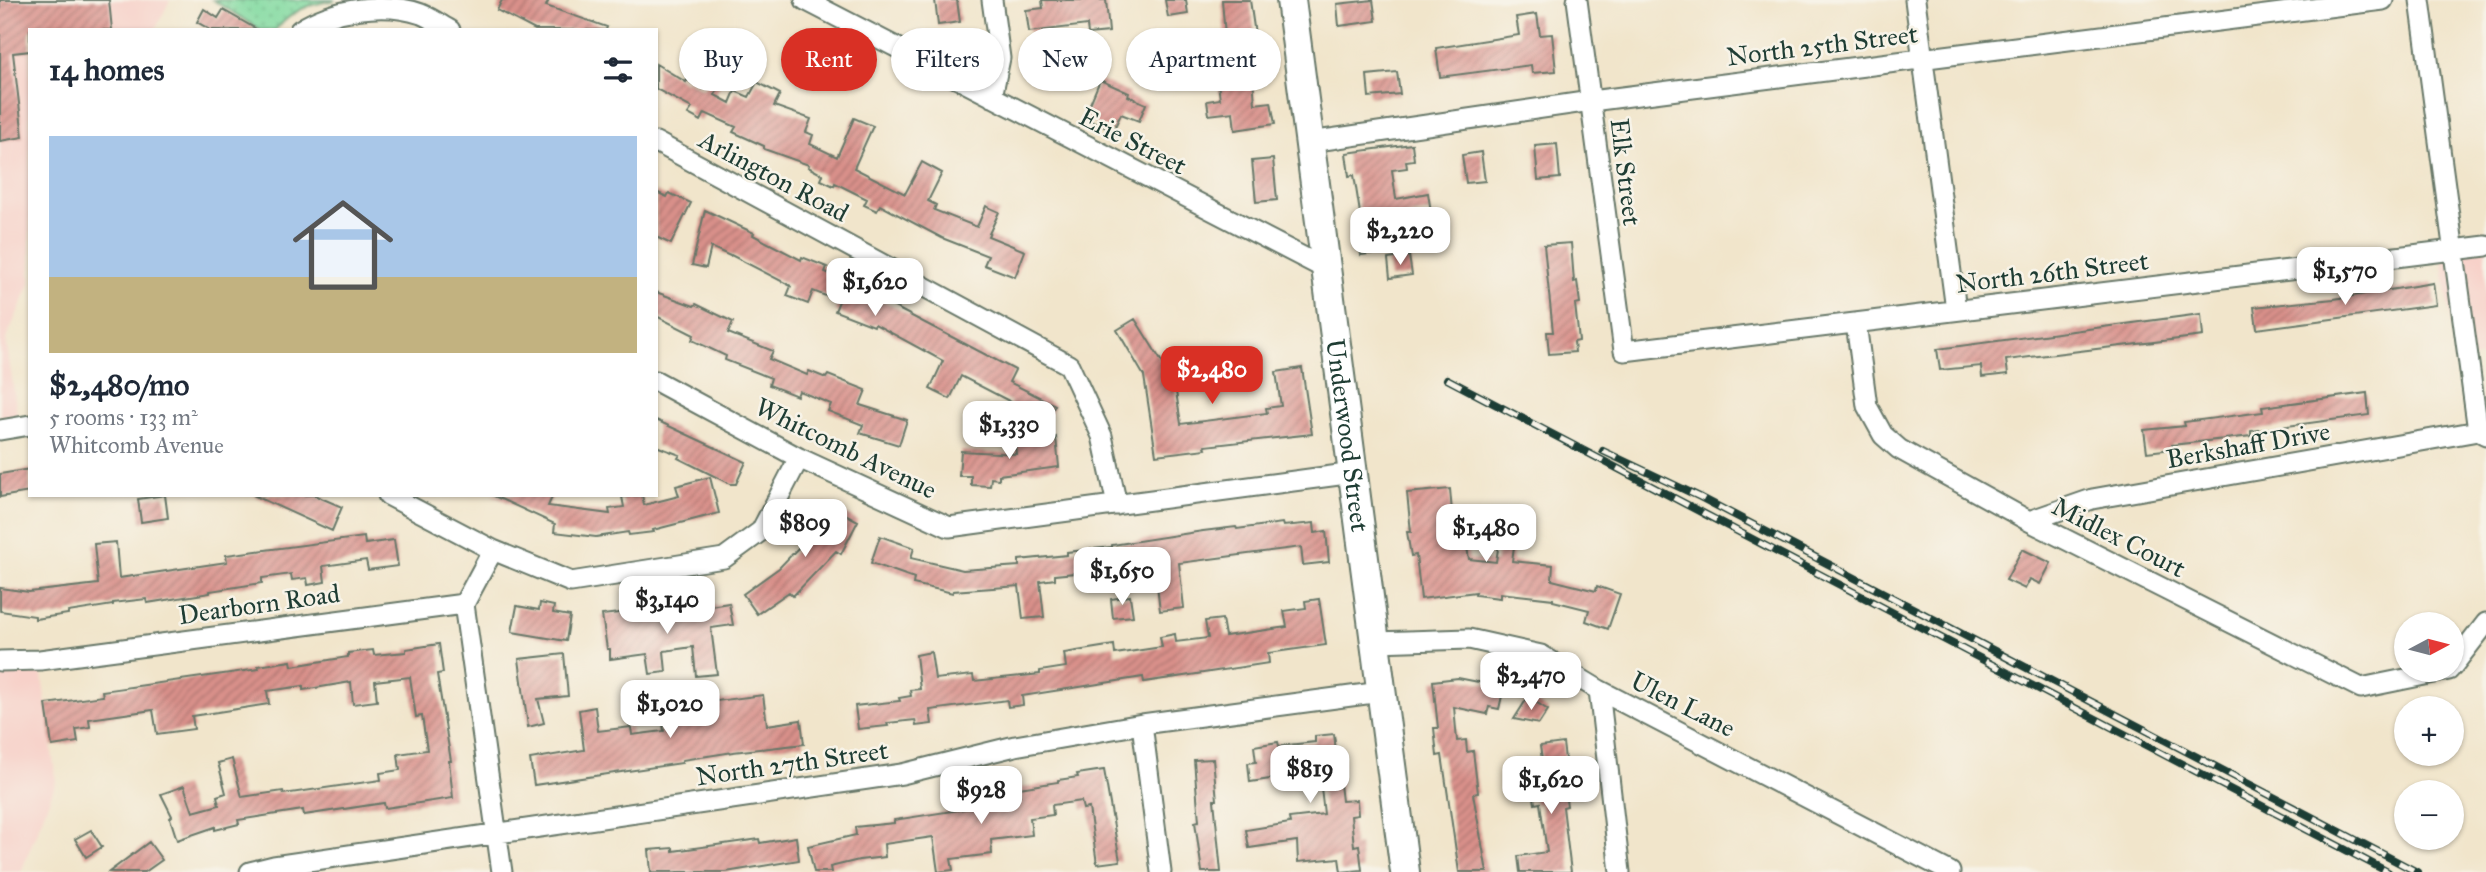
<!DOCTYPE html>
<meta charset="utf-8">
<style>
:root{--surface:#fff;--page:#f2f2f3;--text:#1f2937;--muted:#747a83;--accent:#d93025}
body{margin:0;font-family:"IM FELL Great Primer",serif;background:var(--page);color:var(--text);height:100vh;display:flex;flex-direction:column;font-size:26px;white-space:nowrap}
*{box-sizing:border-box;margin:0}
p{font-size:23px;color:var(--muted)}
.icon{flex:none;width:38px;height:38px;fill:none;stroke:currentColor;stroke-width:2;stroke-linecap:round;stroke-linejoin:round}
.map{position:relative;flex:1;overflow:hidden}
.panel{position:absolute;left:28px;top:28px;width:630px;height:469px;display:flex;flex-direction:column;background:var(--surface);border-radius:0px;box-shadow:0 2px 5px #0004}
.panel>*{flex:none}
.hud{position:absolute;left:679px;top:28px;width:665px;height:63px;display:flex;gap:14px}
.needle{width:46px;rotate:83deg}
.fabs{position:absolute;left:2394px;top:612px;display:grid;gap:14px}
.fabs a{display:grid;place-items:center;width:70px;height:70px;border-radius:50%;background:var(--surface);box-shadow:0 2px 5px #0004;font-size:35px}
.price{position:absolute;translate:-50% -60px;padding:0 16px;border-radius:14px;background:#fff;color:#222;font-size:23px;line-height:46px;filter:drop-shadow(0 2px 4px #0008)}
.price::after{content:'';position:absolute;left:50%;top:42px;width:21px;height:16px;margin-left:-10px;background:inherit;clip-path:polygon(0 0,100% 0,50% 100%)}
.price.current{background:var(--accent);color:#fff}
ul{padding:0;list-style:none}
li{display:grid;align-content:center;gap:14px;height:371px;padding:0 21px}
li span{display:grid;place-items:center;height:217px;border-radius:0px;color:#555}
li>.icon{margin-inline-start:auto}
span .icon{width:126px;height:126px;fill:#fffc;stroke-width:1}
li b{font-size:30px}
h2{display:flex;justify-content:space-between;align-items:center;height:84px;padding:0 21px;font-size:30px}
.pill{padding:0 24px;border-radius:32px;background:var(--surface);box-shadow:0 2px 5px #0004;font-size:24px;line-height:63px}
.pill.current{background:var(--accent);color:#fff}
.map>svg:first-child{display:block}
</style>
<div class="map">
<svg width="2486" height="872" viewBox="0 0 2486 872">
<defs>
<pattern id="park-dots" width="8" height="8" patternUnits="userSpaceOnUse" patternTransform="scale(1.75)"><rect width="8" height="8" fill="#81daa0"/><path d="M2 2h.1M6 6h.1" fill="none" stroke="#6fbc8a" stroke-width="1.8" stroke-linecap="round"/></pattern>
<pattern id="building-hatch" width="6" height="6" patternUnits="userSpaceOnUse" patternTransform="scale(1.75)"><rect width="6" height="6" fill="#d9908a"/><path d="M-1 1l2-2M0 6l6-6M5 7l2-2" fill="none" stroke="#af7772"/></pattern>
</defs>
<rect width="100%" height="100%" fill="#f7f3e8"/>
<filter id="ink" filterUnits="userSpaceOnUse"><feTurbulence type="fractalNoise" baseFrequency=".0143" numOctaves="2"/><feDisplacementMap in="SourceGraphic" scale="14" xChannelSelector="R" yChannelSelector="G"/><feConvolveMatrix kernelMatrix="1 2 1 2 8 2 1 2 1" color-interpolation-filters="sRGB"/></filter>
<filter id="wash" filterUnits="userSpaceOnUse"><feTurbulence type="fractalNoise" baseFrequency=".00686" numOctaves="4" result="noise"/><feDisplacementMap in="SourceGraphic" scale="28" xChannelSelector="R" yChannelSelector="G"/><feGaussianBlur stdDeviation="1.57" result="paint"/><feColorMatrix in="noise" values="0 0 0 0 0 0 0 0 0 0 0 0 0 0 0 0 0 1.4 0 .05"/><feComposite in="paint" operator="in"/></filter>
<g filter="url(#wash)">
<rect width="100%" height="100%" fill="#f1e5cb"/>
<path fill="#f7d1c9" d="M0 0H170L155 30H30V284L6 339 19 427 0 430Z
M2486 230V357L2456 361 2439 236Z
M0 660H40L56 782 21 872H0Z"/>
<path fill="url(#park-dots)" stroke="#508c6a" stroke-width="2" d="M213 0H335C306 5 295 9 275 30H261Z"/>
<g id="blocks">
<path fill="url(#building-hatch)" d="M0 0H109L112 30H30V51L13 53 23 137 0 141Z
M502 0H549L546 6 607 27 606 30H535L497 10Z
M935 0H957L960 22 938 25Z
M1042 0H1106L1109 32 1088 34 1087 25 1029 32 1026 10 1043 8Z
M1165 0H1186L1188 14 1168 17Z
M1222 0H1250L1261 76 1253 77 1255 104 1271 102 1275 124 1235 130 1233 112 1209 115 1207 101 1220 99 1215 60 1227 59Z
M1373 0 1376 21 1339 26 1337 4Z
M204 9 218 18 223 10 258 30H211L197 22Z
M1537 14 1540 35 1552 34 1556 71 1532 73 1531 65 1440 77 1436 48 1519 35 1516 17Z
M1179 45 1182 62 1162 64 1160 47Z
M656 64 686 82 687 80 703 89 711 74 723 80 715 95 730 103 735 91 749 97 757 82 780 94 774 106 811 119 806 132 813 135 810 144 837 157 854 118 873 126 854 168 905 194 922 162 942 173 928 201 936 205 934 210 977 227 986 206 999 212 988 236 1025 251 1015 277 984 265 988 256 942 238 880 205 877 211 864 205 867 199 835 183 834 186 821 180 823 175 808 167 809 165 764 149V146L733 132 736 127 705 113 701 121 688 114 692 108 656 89Z
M1397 72 1400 94 1369 97 1367 75Z
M1100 80 1129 93 1128 96 1146 104 1139 121 1121 114 1113 131 1084 118Z
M1412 144 1414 160 1406 161 1407 168 1392 170 1396 199 1428 193 1431 212 1391 218 1396 250 1361 255 1358 233 1363 232 1354 175 1349 176 1346 153Z
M1557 144 1560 178 1538 180 1535 146Z
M1481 152 1485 181 1466 183 1462 155Z
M1273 159 1277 200 1256 202 1252 161Z
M656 192 667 197 669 193 691 203 671 244 656 237Z
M705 210 754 233 753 235 801 260 802 257 827 267 825 272 841 278 839 284 883 301 1015 370 1009 382 1055 405 1040 434 1004 416 1011 402 961 376 950 399 930 389 943 361 875 324 874 326 835 311 839 301 813 291 808 304 787 296 791 286 731 255 730 256 711 247 706 268 692 265Z
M1571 243 1574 282 1577 281 1580 303 1575 304 1579 341 1574 342 1575 352 1549 354 1547 332H1553L1544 245Z
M1409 256 1412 275 1390 278 1388 259Z
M2433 283 2436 305 2257 329 2254 307 2334 299Z
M656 292 694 306 696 304 733 322 728 333 773 351 769 359 807 375 809 371 826 378 828 375 866 390 860 405 907 420 899 445 860 433 863 425 828 411 831 404 799 391 797 396 769 385 771 378 725 360 726 356 692 340 694 335 656 316Z
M2201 314 2203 336 2006 360 2008 374 1982 377 1981 366 1940 370 1937 349Z
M1135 319 1165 367 1172 366 1181 424 1267 413 1266 408 1281 406 1276 372 1302 368 1312 434 1205 446 1206 449 1156 455 1144 376 1117 330Z
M2367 393 2369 415 2251 431V436L2172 445V449L2147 452 2144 430 2185 426 2184 422 2263 412 2262 407Z
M656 420 746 462 736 484H730L678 458 680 455 656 446Z
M1056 437 1059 467 999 475V479L991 478 990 486 971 485V476H959L961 451 1016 454 1015 443Z
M30 469V492L0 497V474Z
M710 477 719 513 653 530 654 532 629 535 628 532 596 537 554 532 555 524 492 495H553L548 506 610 514 609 509 624 507 622 497 642 495 644 505 679 496 676 486Z
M1450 489 1454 536 1465 535 1469 559 1496 562 1501 530 1516 532 1512 561 1553 565 1552 580 1596 591 1597 586 1620 594 1608 629 1586 621 1589 610 1553 601V599L1500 593V598L1475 595 1476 592 1421 599 1416 555 1411 556 1407 532H1411L1407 493Z
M165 495 168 518 141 522 138 499Z
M253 495H314L342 507 332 531Z
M825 503 858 521 841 554 836 551 793 596 789 592 757 614 743 594 779 568 803 543Z
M1282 523 1283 526 1314 523 1315 533 1326 531 1329 562 1303 565 1301 547 1179 563 1184 608 1160 611 1156 576 1117 582 1115 569 1055 575V579L1040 581 1044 617 1023 619 1019 586 953 591V593L913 584 914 578 871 563 880 536 914 548 911 558 963 570 1019 566V560L1067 555V552L1112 547V545L1203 531 1236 527 1237 529Z
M364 537 365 544 394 540 398 566 368 570 366 560 323 566 325 582 308 585 307 578 292 580 291 574 262 578V583L210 591V593L147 603 146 599 113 603V605L68 612V614L35 619V616L0 611V588L29 592 98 584 94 544 116 542 119 578 227 562 226 555Z
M2022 549 2051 563 2040 584 2030 579 2025 589 2006 580Z
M1130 596 1133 616 1113 618 1111 599Z
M1319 599 1326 645 1268 653 1269 663 1144 682 1143 677 1022 696 1023 705 1008 707 1007 700 930 710 932 724 916 726 915 720 887 723 888 726 858 729 855 706 900 701 899 698 911 696 910 690 920 689 916 655 931 652 935 679 973 675 974 681 1040 674V671L1066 667 1064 653 1114 645 1115 654 1162 647 1160 637 1175 634 1176 642 1208 638 1205 621 1222 619 1225 636 1287 627 1284 611 1306 608 1305 601Z
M540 603 554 606 553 613 570 616 566 641 512 632 517 606 539 610Z
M729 603 733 625 711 628 717 674 696 676 693 647 664 651 666 672 650 674 647 654 610 659V649H607L602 615 635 611 636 618Z
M439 644 443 673 437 674 451 761H449L453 798 385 808 384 803 304 815 303 810 238 820 239 824 215 830V827L177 840 170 818 172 816 161 794 184 786 193 812 219 805 217 796 226 793 218 763 232 759 242 797 283 791 284 794 381 780 380 773 400 770 398 754 427 750 422 716 416 717 410 677 375 681 377 701 353 704 351 682 303 690V686L267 691 269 704 192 716 194 729 157 734 153 710 89 719 90 727 76 729 78 742 52 746 46 704 103 696 102 691 259 669 258 666 291 661 292 666 348 657V653L373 650 374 655 406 652V649Z
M564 654 568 696 538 699 544 723 528 727 519 659Z
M1458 678 1504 687 1499 709 1489 707 1487 714 1454 707 1457 741 1466 740 1467 752 1473 751 1478 793 1473 794 1487 872H1459L1442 755 1437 756 1434 728H1438L1433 681Z
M763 695 767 725 801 720 804 744 733 752 682 760V763L534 785 530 759 584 750 579 710 595 707 598 731 631 727 632 735 664 731 661 708Z
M1528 697 1548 710 1539 724 1514 719Z
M1334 734 1342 801 1357 800 1358 815 1351 816 1354 846 1359 845 1362 870 1341 872 1339 858 1298 862 1297 841 1249 848 1246 830 1290 823 1289 818 1324 814 1318 761 1281 765 1283 777 1250 782 1248 763 1256 762 1254 746 1278 742 1279 746 1315 742V736Z
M1563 743 1566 767 1561 768 1567 806 1563 807 1571 872H1520L1518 856 1547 852 1540 803 1535 804 1532 783 1545 781 1540 746Z
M1213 759 1217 800H1214L1221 872H1202L1195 822 1199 821 1194 760Z
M1104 770 1120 861 1097 864 1089 808 1083 809 1081 801 1052 805 1053 815 1030 818 1032 835 991 840 992 854 951 859 953 870 938 872 933 837 884 844 885 857 859 860 830 867 831 872H814L808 846 856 835 855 827 894 823V820L978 807 977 801 1020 795 1019 788 1058 782V780L1078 777 1077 774Z
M91 830 102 847 86 857 75 839Z
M796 837 799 860 726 872H651L649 850 673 848V851L759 839 760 843Z
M149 842 162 860 145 872H109Z"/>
</g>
</g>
<g filter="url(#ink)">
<use href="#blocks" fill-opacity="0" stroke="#687869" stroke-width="2"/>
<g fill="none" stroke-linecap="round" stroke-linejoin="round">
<defs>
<path id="street" d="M805 0 1326 269
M992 0 1000 58 992 97
M1577 0 1624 351 2486 246
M1915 0 1956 310
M2420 0 2478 431 2486 435
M300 30C333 9 384 1 421 14 431 18 441 25 450 30
M656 142 1069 365 1102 436 1117 505
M1310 142 1591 101 2383 0
M1856 323 1867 406 1883 435 1899 449 2029 521 2361 688 2449 670
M656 381 799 458 949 527 1354 473
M0 430 30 425
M388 495 493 550 571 582 724 558 761 531 799 458
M2029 521 2092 499 2478 431
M464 604 502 872
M1376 642 1469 639 1541 655 1599 690 1950 872
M0 661 40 660 464 604 493 550
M2452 667 2486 623
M1599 690 1620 872
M1142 724 1161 872
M250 872 274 866 902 774 1015 746 1142 724 1381 692"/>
<g id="secondary">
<path id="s1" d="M1291 0 1405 872"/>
</g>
</defs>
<use href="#street" stroke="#687869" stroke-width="23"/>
<use href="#secondary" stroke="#687869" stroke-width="32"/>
<use href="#street" stroke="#fff" stroke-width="19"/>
<use href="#secondary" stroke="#fff" stroke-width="28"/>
<defs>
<path id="rail" d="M1447 379 2388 872
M1603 451 1700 497 2417 872"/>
</defs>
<use href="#rail" stroke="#1f3d34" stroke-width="8"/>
<use href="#rail" stroke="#f7f3e8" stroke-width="5" stroke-dasharray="16" stroke-linecap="butt"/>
</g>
</g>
<g text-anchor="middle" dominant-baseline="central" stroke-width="5" stroke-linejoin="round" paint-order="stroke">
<g font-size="26" fill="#1f3d34" stroke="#f7f3e8">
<text transform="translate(1822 45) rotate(-7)">North 25th Street</text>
<text transform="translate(1133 141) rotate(27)">Erie Street</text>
<text transform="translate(1626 172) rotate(83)">Elk Street</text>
<text transform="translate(774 176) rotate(28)">Arlington Road</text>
<text transform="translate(2052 272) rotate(-7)">North 26th Street</text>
<text stroke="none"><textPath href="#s1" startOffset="439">Underwood Street</textPath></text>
<text transform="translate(2248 445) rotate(-10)">Berkshaff Drive</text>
<text transform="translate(846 448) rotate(26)">Whitcomb Avenue</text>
<text transform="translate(2119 537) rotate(27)">Midlex Court</text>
<text transform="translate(259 604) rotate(-8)">Dearborn Road</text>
<text transform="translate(1683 704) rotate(27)">Ulen Lane</text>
<text transform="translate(792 763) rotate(-8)">North 27th Street</text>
</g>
</g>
</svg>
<div class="fabs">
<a><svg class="needle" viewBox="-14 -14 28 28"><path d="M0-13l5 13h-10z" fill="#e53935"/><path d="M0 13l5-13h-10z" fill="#747a83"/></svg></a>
<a>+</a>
<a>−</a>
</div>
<b class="price" style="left:1400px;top:267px">$2,220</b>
<b class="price" style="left:2345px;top:307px">$1,570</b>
<b class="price" style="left:875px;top:318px">$1,620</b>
<b class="price current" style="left:1212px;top:406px">$2,480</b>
<b class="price" style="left:1009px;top:461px">$1,330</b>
<b class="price" style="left:805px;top:559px">$809</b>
<b class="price" style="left:1486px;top:564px">$1,480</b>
<b class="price" style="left:1122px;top:607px">$1,650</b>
<b class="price" style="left:667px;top:636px">$3,140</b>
<b class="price" style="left:1531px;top:712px">$2,470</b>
<b class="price" style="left:670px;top:740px">$1,020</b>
<b class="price" style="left:1310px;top:805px">$819</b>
<b class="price" style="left:1551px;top:816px">$1,620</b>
<b class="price" style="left:981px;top:826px">$928</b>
<div class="hud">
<a class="pill">Buy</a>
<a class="pill current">Rent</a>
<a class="pill">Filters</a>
<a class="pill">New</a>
<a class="pill">Apartment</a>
</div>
<section class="panel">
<h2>14 homes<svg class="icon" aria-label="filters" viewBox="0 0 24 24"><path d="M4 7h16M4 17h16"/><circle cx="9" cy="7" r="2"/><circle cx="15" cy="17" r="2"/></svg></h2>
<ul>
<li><span style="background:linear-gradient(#a9c7e8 65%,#c2b280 0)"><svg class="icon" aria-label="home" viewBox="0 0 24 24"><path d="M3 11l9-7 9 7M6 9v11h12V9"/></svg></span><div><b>$2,480/mo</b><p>5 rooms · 133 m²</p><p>Whitcomb Avenue</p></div></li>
</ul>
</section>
</div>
